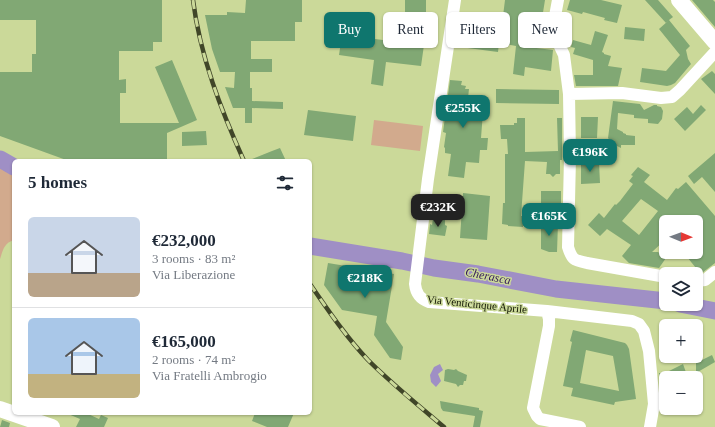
<!DOCTYPE html>
<meta charset="utf-8">
<style>
:root{--surface:#fff;--page:#f2f2f3;--text:#1f2937;--muted:#747a83;--line:#e0e1e3;--accent:#0f766e}
body{margin:0;font-family:Georgia,serif;background:var(--page);color:var(--text);height:100vh;display:flex;flex-direction:column;font-size:15px;white-space:nowrap}
*{box-sizing:border-box;margin:0}
p{font-size:13px;color:var(--muted)}
.icon{flex:none;width:22px;height:22px;fill:none;stroke:currentColor;stroke-width:2;stroke-linecap:round;stroke-linejoin:round}
.map{position:relative;flex:1;overflow:hidden}
.drawer{position:absolute;left:12px;top:159px;width:300px;height:256px;display:flex;flex-direction:column;background:var(--surface);border-radius:6px;box-shadow:0 1px 3px #0004}
.drawer>*{flex:none}
.top-card{position:absolute;left:324px;top:12px;width:331px;height:36px;display:flex;gap:8px}
.needle{width:26px;rotate:91deg}
.tools{position:absolute;left:659px;top:215px;display:grid;gap:8px}
.tools a{display:grid;place-items:center;width:44px;height:44px;border-radius:6px;background:var(--surface);box-shadow:0 1px 3px #0004;font-size:20px}
.price{position:absolute;translate:-50% -34px;padding:0 9px;border-radius:8px;background:var(--accent);color:#fff;font-size:13px;line-height:26px;filter:drop-shadow(0 1px 2px #0008)}
.price::after{content:'';position:absolute;left:50%;top:24px;width:12px;height:9px;margin-left:-6px;background:inherit;clip-path:polygon(0 0,100% 0,50% 100%)}
.price.selected{background:#222;color:#fff}
ul{padding:0;list-style:none}
li{display:flex;align-items:center;gap:12px;height:100px;padding:0 16px}
li+li{border-top:1px solid var(--line)}
li span{display:grid;place-items:center;flex:none;width:112px;height:80px;border-radius:6px;color:#555}
li>.icon{margin-inline-start:auto}
span .icon{width:48px;height:48px;fill:#fffc;stroke-width:1}
li b{font-size:17px}
h2{display:flex;justify-content:space-between;align-items:center;height:48px;padding:0 16px;font-size:17px}
.tag{padding:0 14px;border-radius:6px;background:var(--surface);box-shadow:0 1px 3px #0004;font-size:14px;line-height:36px}
.tag.selected{background:var(--accent);color:#fff}
.map>svg:first-child{display:block}
</style>
<div class="map">
<svg width="715" height="427" viewBox="0 0 715 427">
<rect width="100%" height="100%" fill="#cbd999"/>
<path fill="#d2aa8d" d="M374 120 423 126 420 151 371 145Z
M0 163 14 170V240C4 243 3 250 0 259Z"/>
<path fill="#9f8fc5" d="M440 364 443 370 438 374 441 381 436 387 431 382 430 375 434 367Z"/>
<g fill="none" stroke-linecap="round" stroke-linejoin="round">
<path stroke="#9f8fc5" stroke-width="17" d="M0 159 14 167
M310 246 402 261 434 268 478 274 556 289 666 301
M680 304 715 311"/>
</g>
<path fill="#81a874" fill-rule="evenodd" d="M0 0H162V42H153V51H119V80L126 79V93H120V123H179L155 67 172 60 197 120 167 133V161H69L0 136V72H32V54H36V20H0Z
M246 0H302V22H295V41H251V59H272V72H250V88H252V101L283 102V109L252 108V123H245V108H233L225 87 234 88 235 72H220L212 49 205 15H227V12L245 13Z
M405 0H426V18H405Z
M505 0H545L540 31 530 29 528 47 553 50 551 71 525 67 524 76 513 74 516 46 499 43 498 52 460 47 463 19 475 20 474 28 501 32Z
M570 0H601L622 5 617 23 604 20 605 18 583 12 582 14 567 10Z
M645 0H658L673 17 669 20 690 46 686 50 688 59 691 64 675 83 671 85 667 86 640 82 642 68 666 71 680 55 659 29 668 21 666 23Z
M692 0H713L715 2V27Z
M625 27 645 29 644 41 624 39Z
M595 31 608 35 602 52 604 53V54L611 56 608 66 622 68 618 86H576L574 75H593V60L573 54 575 48 571 47 573 40 591 45Z
M342 35 424 45 421 66 386 62 383 86 371 84 374 60 339 55Z
M712 71 715 74V94L701 79Z
M450 80 462 81 461 85 466 86 465 89H469L468 98 484 99 481 138H488L487 150H480L479 163 466 162 464 178 448 176 451 154 445 153V148L444 147 446 133 443 132Z
M496 89 559 90V104L496 103Z
M613 101 640 104 644 110 654 105H657V106L661 107 663 111 662 119 658 124 648 123V119L634 118V115L618 113 617 129 623 132V133L626 134V135L635 136V145H621V148L613 144 608 138Z
M701 105 706 110 685 131 674 119 687 107 693 114Z
M308 110 356 116 353 141 304 135Z
M581 117H598L597 138H581Z
M517 118H525V152L558 151 557 118H562V160H560V174H556L553 177 550 174H546L547 162 525 161 521 216H528L527 226H523V227L508 226V225L502 224 503 203H505V154H508L507 139H501L500 125H514V123H517Z
M206 131 207 145 182 146V132Z
M280 148 286 161H247L272 151Z
M715 153V192L702 177 694 184 688 176Z
M581 162H599L600 183 581 184Z
M638 167 650 175 644 182 667 200 676 188 678 189 686 182 715 216V263L702 273H700L683 252H696V222H666V239L652 252H658L666 258 659 268 629 263 622 256 631 245 607 229 600 236 588 225 599 213 604 218 615 204 616 205 620 201 633 184 629 181 633 176 631 175ZM641 199 658 211 639 235 622 221Z
M541 191H561V205H541Z
M463 193 490 196 487 240 460 238Z
M433 219 445 220V225L447 226 445 236 429 234 430 224 432 225Z
M541 223H558L557 252H549L541 249Z
M328 263 394 274 386 322 403 347 401 360 390 358 374 335 377 316 342 310 324 285Z
M573 330 625 343 627 345 629 349 636 399 615 402 614 405 571 396 573 388 563 386 572 342 570 341ZM586 350 613 356 619 391 580 383Z
M712 355 715 362 696 373V363Z
M683 364 688 378H666V404H662L659 373H665Z
M448 369 454 370 456 369 458 371 467 375 466 381H464L463 385H460L458 387 456 384 444 381 445 370Z
M440 401 479 408V410L483 411 480 427H473L475 416 443 411 441 408Z
M66 413H86L99 419 101 415 108 418 104 427H76L80 419Z
M255 413H294L288 427H267L252 421Z
M2 420 10 423 9 427H0Z"/>
<g fill="none" stroke-linecap="round" stroke-linejoin="round">
<path stroke="#fff" stroke-width="12" d="M455 0 428 179 415 284C416 294 420 299 429 302L547 311 632 321 639 324 644 331 649 351 654 404 650 427
M558 0 553 27 555 36 564 55 569 94 570 157 568 247C572 260 574 260 587 263L666 277
M569 94 622 93 661 98 672 97 680 90 715 52
M696 281 705 280 715 272
M547 311 549 319V326L533 408 537 416 540 419 580 427"/>
<path stroke="#fff" stroke-width="16" d="M679 0 715 42
M0 409 52 427"/>
<defs>
<path id="rail" d="M193 0C200 56 221 110 244 161
M310 284C328 310 346 337 368 360 392 384 418 405 444 427"/>
</defs>
<use href="#rail" stroke="#404628" stroke-width="4.5"/>
<use href="#rail" stroke="#cbd999" stroke-width="3" stroke-dasharray="9" stroke-linecap="butt"/>
</g>
<g text-anchor="middle" dominant-baseline="central" stroke-width="3" stroke-linejoin="round" paint-order="stroke">
<g font-size="11" fill="#0f1300" stroke="#cbd999">
<text transform="translate(477 304) rotate(6)">Via Venticinque Aprile</text>
</g>
<g font-size="12" font-style="italic" fill="#331859" stroke="#cbd999">
<text transform="translate(488 276) rotate(11)">Cherasca</text>
</g>
</g>
</svg>
<div class="tools">
<a><svg class="needle" viewBox="-14 -14 28 28"><path d="M0-13l5 13h-10z" fill="#e53935"/><path d="M0 13l5-13h-10z" fill="#747a83"/></svg></a>
<a><svg class="icon" aria-label="layers" viewBox="0 0 24 24"><path d="M12 4l9 5-9 5-9-5zM3 14l9 5 9-5"/></svg></a>
<a>+</a>
<a>−</a>
</div>
<b class="price" style="left:463px;top:129px">€255K</b>
<b class="price" style="left:590px;top:173px">€196K</b>
<b class="price selected" style="left:438px;top:228px">€232K</b>
<b class="price" style="left:549px;top:237px">€165K</b>
<b class="price" style="left:365px;top:299px">€218K</b>
<div class="top-card">
<a class="tag selected">Buy</a>
<a class="tag">Rent</a>
<a class="tag">Filters</a>
<a class="tag">New</a>
</div>
<section class="drawer">
<h2>5 homes<svg class="icon" aria-label="filters" viewBox="0 0 24 24"><path d="M4 7h16M4 17h16"/><circle cx="9" cy="7" r="2"/><circle cx="15" cy="17" r="2"/></svg></h2>
<ul>
<li><span style="background:linear-gradient(#c9d6e8 70%,#b9a48a 0)"><svg class="icon" aria-label="home" viewBox="0 0 24 24"><path d="M3 11l9-7 9 7M6 9v11h12V9"/></svg></span><div><b>€232,000</b><p>3 rooms · 83 m²</p><p>Via Liberazione</p></div></li>
<li><span style="background:linear-gradient(#a9c7e8 70%,#c2b280 0)"><svg class="icon" aria-label="home" viewBox="0 0 24 24"><path d="M3 11l9-7 9 7M6 9v11h12V9"/></svg></span><div><b>€165,000</b><p>2 rooms · 74 m²</p><p>Via Fratelli Ambrogio</p></div></li>
</ul>
</section>
</div>
